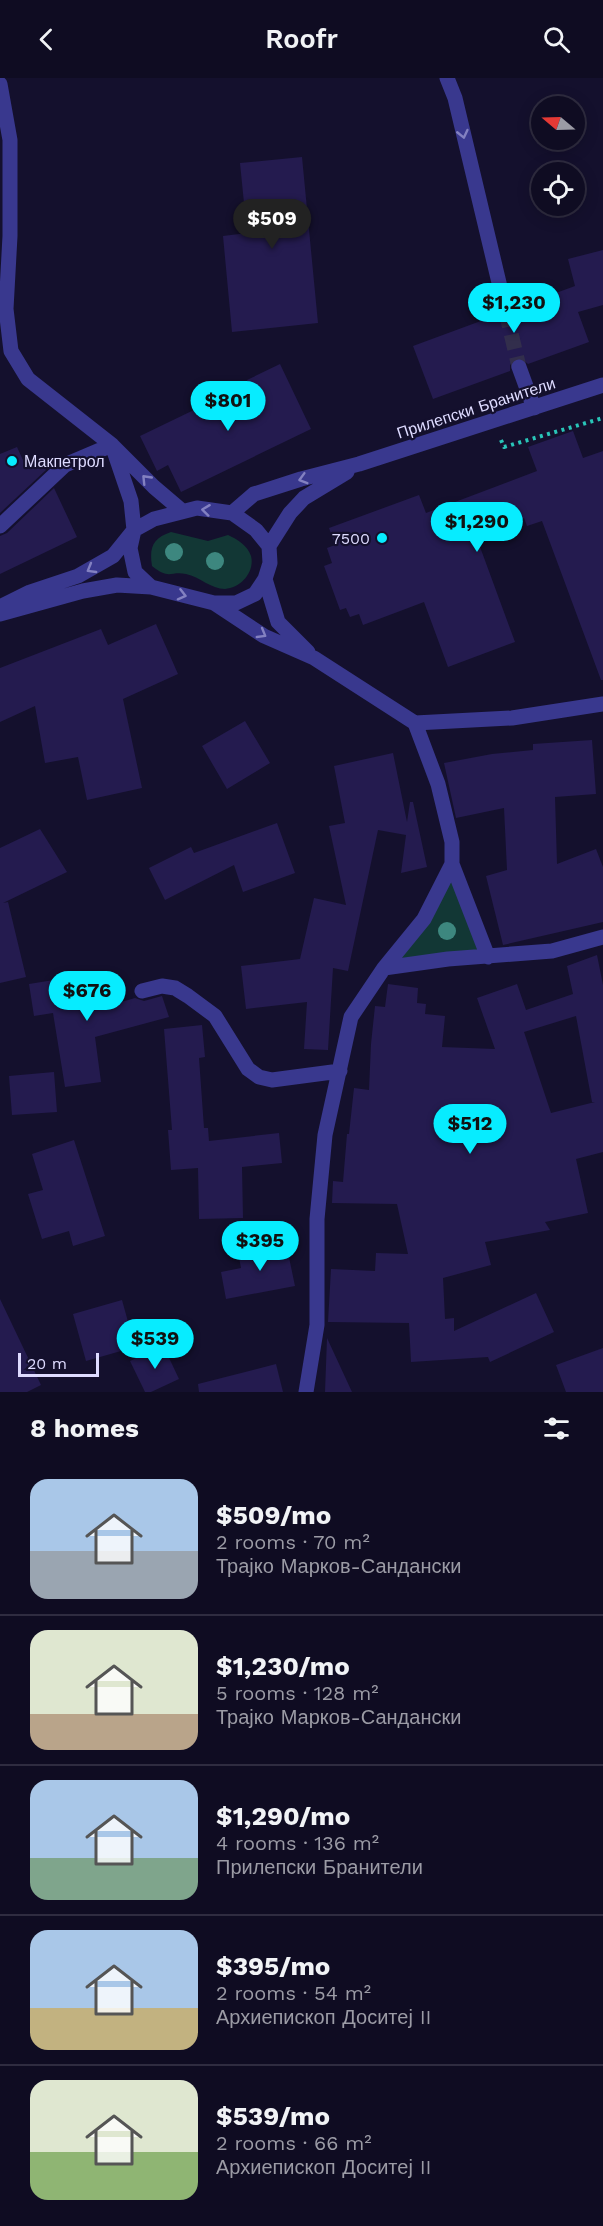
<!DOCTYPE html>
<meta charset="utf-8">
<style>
:root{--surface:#0f0c22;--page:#18152a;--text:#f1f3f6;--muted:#9b9ba5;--line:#2f2c40;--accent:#07ecff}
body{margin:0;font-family:"Work Sans",sans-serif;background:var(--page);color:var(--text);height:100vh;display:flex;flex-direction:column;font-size:22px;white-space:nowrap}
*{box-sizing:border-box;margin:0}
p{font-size:20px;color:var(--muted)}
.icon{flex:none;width:33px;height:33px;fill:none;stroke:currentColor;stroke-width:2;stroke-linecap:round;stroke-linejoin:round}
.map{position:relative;height:1314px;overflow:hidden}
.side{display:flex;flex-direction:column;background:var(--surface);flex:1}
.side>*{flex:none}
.needle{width:39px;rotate:289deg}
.buttons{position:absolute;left:531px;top:18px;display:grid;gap:12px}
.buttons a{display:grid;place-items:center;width:54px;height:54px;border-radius:50%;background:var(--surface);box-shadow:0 3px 15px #0003,0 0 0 2px var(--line);font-size:30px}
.scale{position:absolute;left:18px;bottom:15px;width:81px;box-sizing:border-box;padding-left:6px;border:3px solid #dedbff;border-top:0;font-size:16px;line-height:21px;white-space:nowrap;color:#dedbff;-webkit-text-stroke:4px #14102d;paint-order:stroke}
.price{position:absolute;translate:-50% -51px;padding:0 14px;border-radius:21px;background:var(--accent);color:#111;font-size:20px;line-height:39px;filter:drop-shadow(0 2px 3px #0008)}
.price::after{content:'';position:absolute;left:50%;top:36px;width:18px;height:14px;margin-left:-9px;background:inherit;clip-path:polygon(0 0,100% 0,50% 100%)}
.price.current{background:#222;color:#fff}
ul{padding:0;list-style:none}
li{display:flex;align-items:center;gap:18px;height:150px;padding:0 30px}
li+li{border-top:2px solid var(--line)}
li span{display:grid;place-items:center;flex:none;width:168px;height:120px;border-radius:18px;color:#555}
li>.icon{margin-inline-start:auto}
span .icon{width:72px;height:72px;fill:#fffc;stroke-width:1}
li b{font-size:26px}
h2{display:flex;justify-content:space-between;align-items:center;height:72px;padding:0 30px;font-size:26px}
header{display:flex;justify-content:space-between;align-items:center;height:78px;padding:0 30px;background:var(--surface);font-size:27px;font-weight:600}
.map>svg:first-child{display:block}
</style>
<header><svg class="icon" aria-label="back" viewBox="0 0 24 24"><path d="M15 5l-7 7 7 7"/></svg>Roofr<svg class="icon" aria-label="search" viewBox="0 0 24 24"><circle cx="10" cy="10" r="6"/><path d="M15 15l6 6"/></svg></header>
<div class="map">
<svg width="603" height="1314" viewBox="0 0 603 1314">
<rect width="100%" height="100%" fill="#14102d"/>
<path fill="#123735" d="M171 454 208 463 228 457C237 461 248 468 251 478 255 494 241 510 225 511 211 511 200 499 186 496 170 493 169 502 152 488 149 469 153 460 171 454Z
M452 786 488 879 384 890Z"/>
<path fill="#241b4f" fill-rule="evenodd" d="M302 79 318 245 232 254 223 158 247 155 240 85Z
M603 172V227L578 234 589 264 528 286 521 280H515L510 287V293L433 321 413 268 497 237 503 243H509L515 237V230L575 208 568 181Z
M280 286 311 351 181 414 168 387 157 393 140 358 198 330 204 342 254 318 247 302Z
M573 353 583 380 603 373V602H601L542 443 527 448 524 440 476 458 515 564 448 589 424 524 363 547 359 536 350 539 346 530 340 532 324 488 332 485 327 470 335 467 329 450 419 417 426 435 537 393 528 369Z
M17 369 27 391 41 383 46 392 0 435V376Z
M54 410 77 459 0 496V458L7 455Z
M156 546 178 596 123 621 142 710 87 722 78 679 45 685 35 628 0 644V590L101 551 108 567Z
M245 643 270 685 227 711 202 668Z
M592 662 596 716 555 719 557 786 596 771 603 789V844L503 867 486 798 507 792 504 730 456 740 444 685 492 676 533 672V666Z
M393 675 407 744 410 724H413L427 789 401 795 406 757 378 752 348 893 333 890 328 972 304 971 307 924 246 931 241 888 300 881 314 820 346 827 329 748 345 745 334 688Z
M277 745 295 795 243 814 234 787 165 822 149 790 191 769 194 775Z
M40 751 67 794 3 825 8 824 26 899 0 905V770Z
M597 877 603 907V1074L576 1081 588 1135 545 1144 550 1152 485 1164 491 1187 443 1200 445 1241 454 1240V1253L536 1215 554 1254 490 1284 488 1279 411 1284 409 1245 328 1244 331 1191 375 1193 376 1175 408 1176 397 1126 332 1125 333 1103 343 1104 347 1056H349L354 1010 369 1012 371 966 375 928 385 929 388 906 418 910 417 925 426 926 425 936 445 938 442 969 495 971 477 920 517 906 526 932 573 916 567 888ZM576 938 592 1024H595L551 1035 524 954Z
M91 896 97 931 135 920 144 923 162 918 169 939 95 959 101 1004 65 1009 53 935 34 938 29 906Z
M202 947 205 979 199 980 204 1050H208L209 1063 279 1055 282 1085 242 1089 243 1140 199 1141 198 1090 171 1092 168 1052H172L164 951Z
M54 994 57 1034 12 1037 9 998Z
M74 1062 105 1158 73 1168 69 1153 42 1161 28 1116 43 1112 32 1076Z
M286 1165 295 1208 226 1221 221 1194 241 1190 238 1174Z
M0 1221 41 1307 27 1314H0Z
M122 1222 135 1269 86 1283 73 1236Z
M327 1260 352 1314H325Z
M163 1267 179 1301 151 1314H145L130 1283Z
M603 1270V1314H566L556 1287Z
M276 1286 283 1314H199L198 1306Z"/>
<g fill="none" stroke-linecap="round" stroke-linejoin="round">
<path stroke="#322e4c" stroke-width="15" stroke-dasharray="15 8" stroke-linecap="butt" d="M506 234 519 289"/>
<path stroke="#29c5b8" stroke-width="4" stroke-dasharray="3 4.5" stroke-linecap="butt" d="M501 362 504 369 603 340"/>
<path stroke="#39388e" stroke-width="15" d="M447 0 455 20 506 234
M0 6 10 62V158L6 231 11 273 28 301 112 367 154 409 181 432
M519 289 534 330
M232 435 254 416 301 401 359 386 603 307
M0 448 65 387 112 367
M269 468 290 435 304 420 347 394
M265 501 278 544 308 574
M214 525 264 558 314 580 415 645 512 640 603 626
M0 529 30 514 78 498 113 478 134 452 154 441 197 430 232 435 256 452 269 468 270 485 265 501 255 516 236 525H214L151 509 135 494 130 470 134 452 131 423 112 367
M0 536 83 513 117 507 151 509
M452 786 488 879
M384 890 448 881 552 873 603 859
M142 913 162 908 175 910 188 918 215 938 248 991 259 999 272 1002 340 993
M306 1314 317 1247V1141L325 1057 351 939 384 890 424 841 452 786V764L438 706 415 645"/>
</g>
<g fill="#3d877f">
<circle cx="174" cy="474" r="9"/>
<circle cx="215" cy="483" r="9"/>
<circle cx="447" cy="853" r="9"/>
</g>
<defs><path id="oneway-chevron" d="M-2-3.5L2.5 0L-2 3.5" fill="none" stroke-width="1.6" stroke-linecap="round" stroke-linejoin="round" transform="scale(1.5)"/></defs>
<g stroke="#8381c1">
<use href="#oneway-chevron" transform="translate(463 56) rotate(77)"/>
<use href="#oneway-chevron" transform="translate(146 401) rotate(-134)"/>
<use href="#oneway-chevron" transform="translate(303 401) rotate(164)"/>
<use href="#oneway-chevron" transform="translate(206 432) rotate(-173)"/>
<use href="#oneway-chevron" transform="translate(91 491) rotate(150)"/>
<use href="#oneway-chevron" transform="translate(182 517) rotate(14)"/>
<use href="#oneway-chevron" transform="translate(262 556) rotate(30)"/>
</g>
<g fill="#07ecff" stroke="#14102d" stroke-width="2">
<circle cx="12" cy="383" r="6"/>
<circle cx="382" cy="460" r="6"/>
</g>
<g text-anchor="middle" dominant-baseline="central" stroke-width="4.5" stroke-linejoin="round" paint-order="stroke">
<g font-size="16" fill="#dedbff" stroke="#14102d">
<text transform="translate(476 330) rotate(-18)">Прилепски Бранители</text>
</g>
<g font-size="16" fill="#dedbff" stroke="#14102d" text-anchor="start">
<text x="24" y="383">Макпетрол</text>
<text x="370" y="460" text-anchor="end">7500</text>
</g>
</g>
</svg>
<div class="buttons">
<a><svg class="needle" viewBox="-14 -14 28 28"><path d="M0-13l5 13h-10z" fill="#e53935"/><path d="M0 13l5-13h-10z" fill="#9b9ba5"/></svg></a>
<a><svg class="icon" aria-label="locate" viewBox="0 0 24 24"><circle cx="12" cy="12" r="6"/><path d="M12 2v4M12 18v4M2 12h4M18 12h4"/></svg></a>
</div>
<div class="scale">20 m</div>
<b class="price current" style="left:272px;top:172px">$509</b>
<b class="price" style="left:514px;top:256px">$1,230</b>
<b class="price" style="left:228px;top:354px">$801</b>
<b class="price" style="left:477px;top:475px">$1,290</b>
<b class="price" style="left:87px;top:944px">$676</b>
<b class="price" style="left:470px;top:1077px">$512</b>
<b class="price" style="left:260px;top:1194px">$395</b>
<b class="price" style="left:155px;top:1292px">$539</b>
</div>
<section class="side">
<h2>8 homes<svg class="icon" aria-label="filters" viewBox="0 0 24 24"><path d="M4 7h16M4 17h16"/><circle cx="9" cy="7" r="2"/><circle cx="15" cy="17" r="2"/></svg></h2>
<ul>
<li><span style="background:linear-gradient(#a9c7e8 60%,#9aa5b1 0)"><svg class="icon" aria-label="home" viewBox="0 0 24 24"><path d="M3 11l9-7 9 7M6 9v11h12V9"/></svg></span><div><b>$509/mo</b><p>2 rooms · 70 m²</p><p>Трајко Марков-Сандански</p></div></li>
<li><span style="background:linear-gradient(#dfe7d0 70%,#b9a48a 0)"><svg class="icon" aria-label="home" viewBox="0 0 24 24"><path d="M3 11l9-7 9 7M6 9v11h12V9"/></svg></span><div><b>$1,230/mo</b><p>5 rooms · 128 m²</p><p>Трајко Марков-Сандански</p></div></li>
<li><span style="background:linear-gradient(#a9c7e8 65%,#7fa58c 0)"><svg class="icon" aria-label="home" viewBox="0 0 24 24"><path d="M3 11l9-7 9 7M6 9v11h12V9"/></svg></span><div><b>$1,290/mo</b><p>4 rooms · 136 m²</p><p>Прилепски Бранители</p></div></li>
<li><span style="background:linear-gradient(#a9c7e8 65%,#c2b280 0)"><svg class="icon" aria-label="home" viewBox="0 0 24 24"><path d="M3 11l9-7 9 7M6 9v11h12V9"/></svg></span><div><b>$395/mo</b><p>2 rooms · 54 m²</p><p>Архиепископ Доситеј II</p></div></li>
<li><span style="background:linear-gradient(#dfe7d0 60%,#8fb573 0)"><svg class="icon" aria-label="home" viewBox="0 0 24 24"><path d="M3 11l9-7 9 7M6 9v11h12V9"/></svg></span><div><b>$539/mo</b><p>2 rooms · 66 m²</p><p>Архиепископ Доситеј II</p></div></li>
</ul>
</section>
